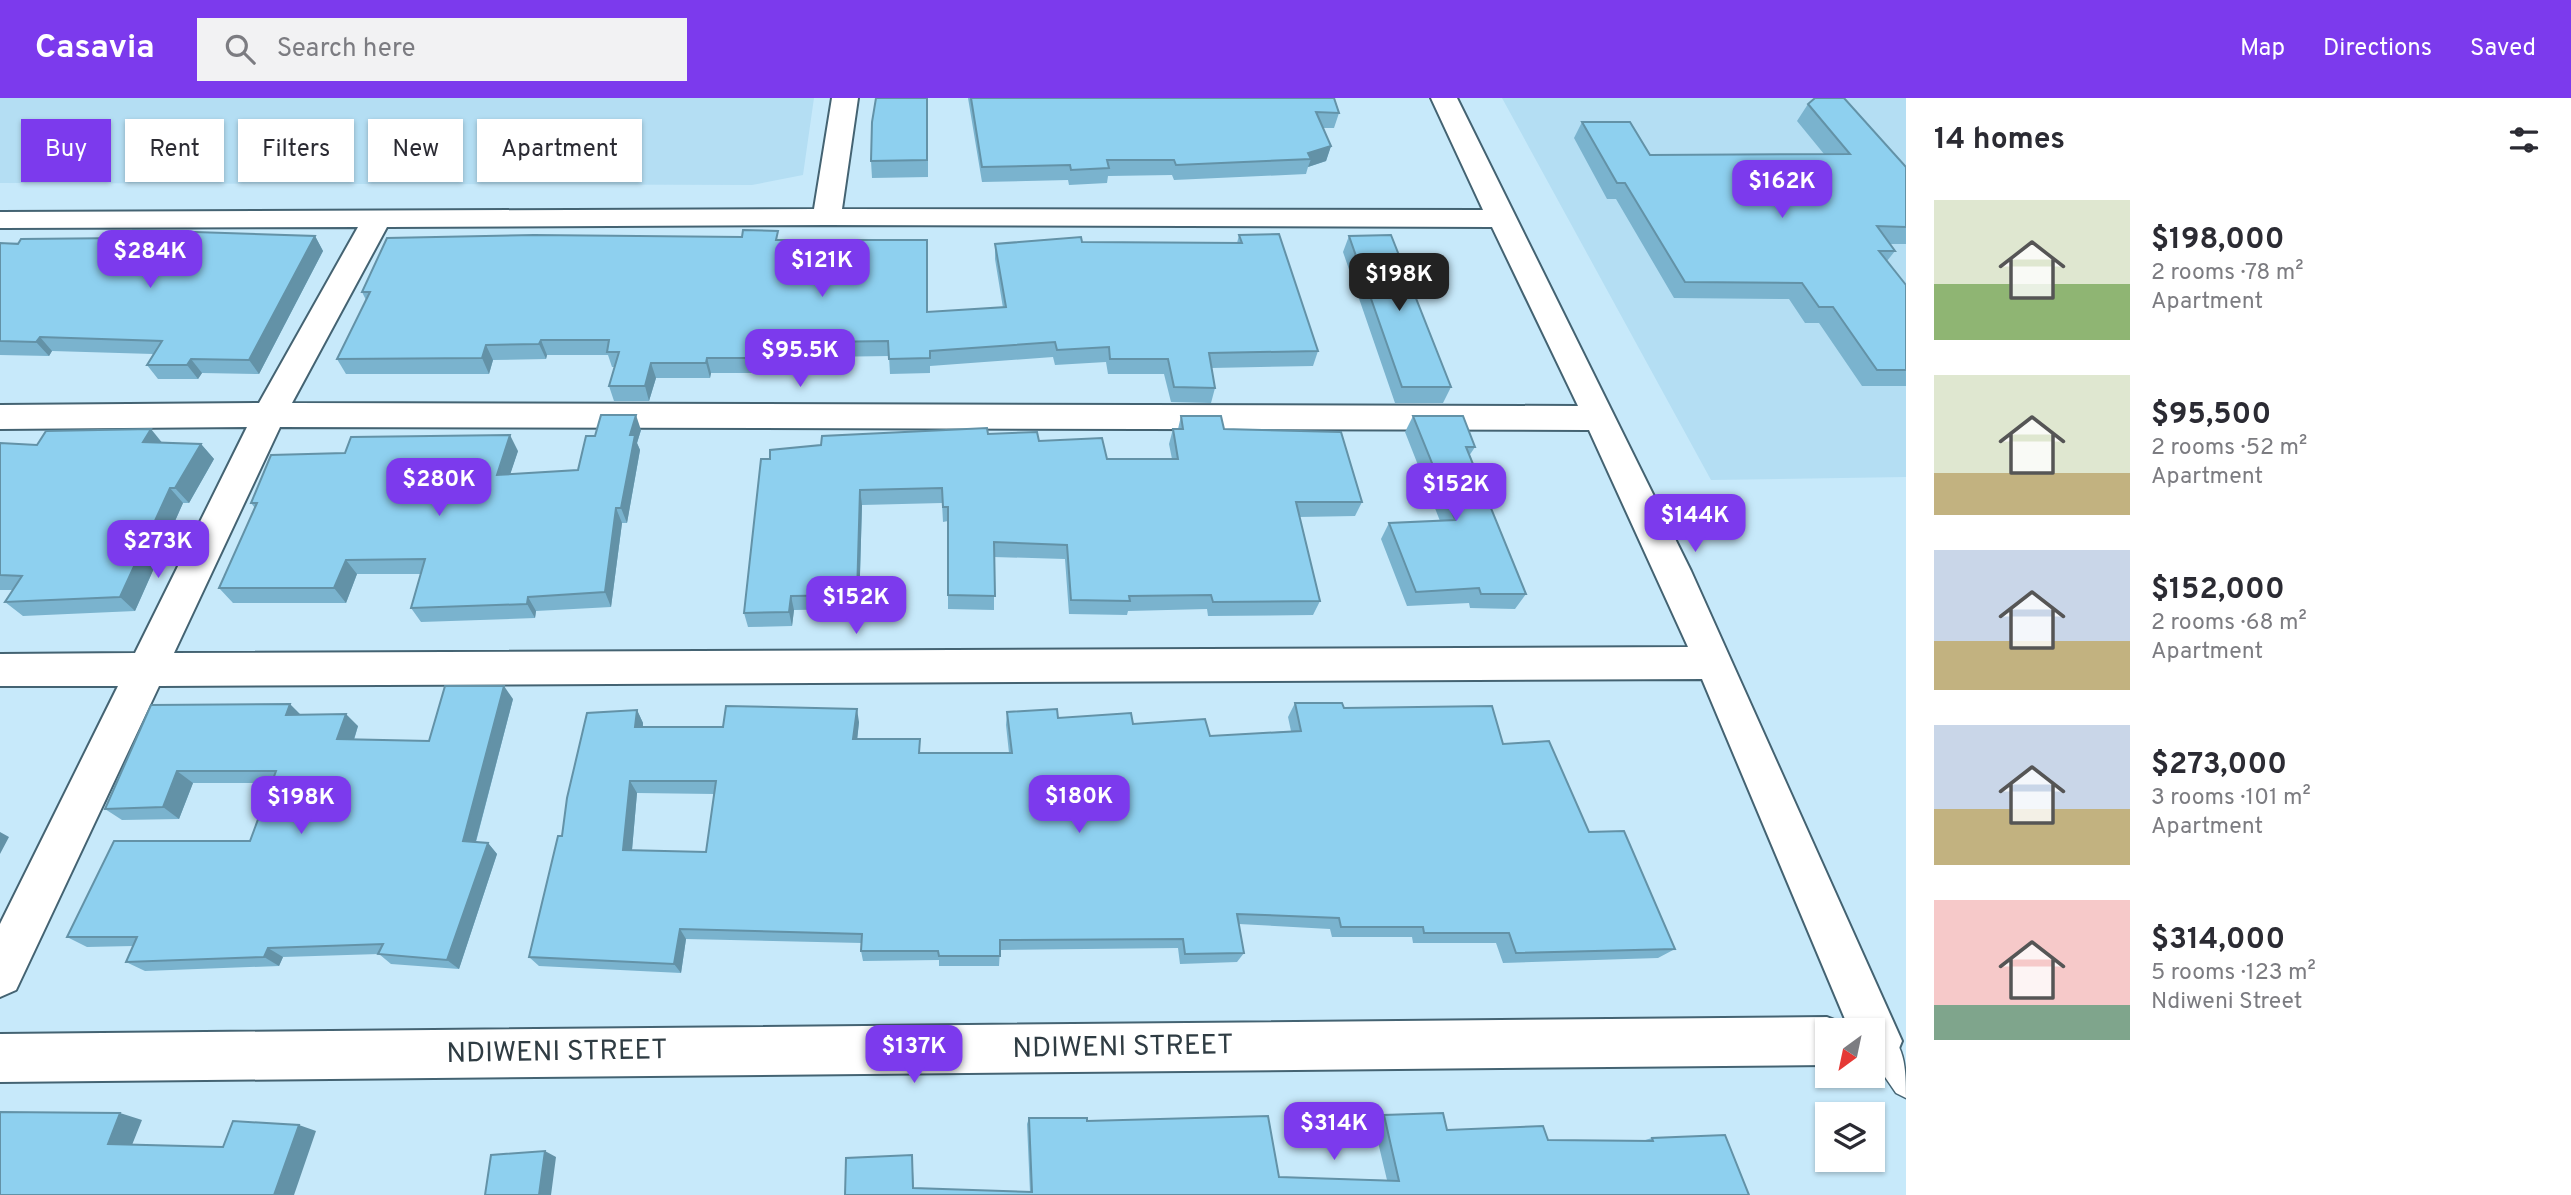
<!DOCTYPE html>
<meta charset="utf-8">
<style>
:root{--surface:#fff;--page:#f2f2f3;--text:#2b2b33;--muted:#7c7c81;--accent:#7c3aed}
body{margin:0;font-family:Overpass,sans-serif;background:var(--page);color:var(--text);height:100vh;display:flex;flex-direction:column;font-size:26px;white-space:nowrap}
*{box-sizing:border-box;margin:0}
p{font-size:23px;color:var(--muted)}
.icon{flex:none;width:38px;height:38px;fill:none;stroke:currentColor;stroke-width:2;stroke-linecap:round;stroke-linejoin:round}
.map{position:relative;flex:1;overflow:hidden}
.details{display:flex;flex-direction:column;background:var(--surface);width:665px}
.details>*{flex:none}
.hud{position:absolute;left:21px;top:21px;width:665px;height:63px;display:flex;gap:14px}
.needle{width:46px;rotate:213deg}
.buttons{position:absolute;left:1815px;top:920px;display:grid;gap:14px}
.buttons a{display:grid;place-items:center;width:70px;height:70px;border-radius:0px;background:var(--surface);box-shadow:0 2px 5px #0004;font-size:35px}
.price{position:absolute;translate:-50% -60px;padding:0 16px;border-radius:14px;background:var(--accent);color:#fff;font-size:23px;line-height:46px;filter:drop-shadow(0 2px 4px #0008)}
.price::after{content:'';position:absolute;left:50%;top:42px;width:21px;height:16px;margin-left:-10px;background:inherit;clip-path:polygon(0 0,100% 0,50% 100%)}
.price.on{background:#222;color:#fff}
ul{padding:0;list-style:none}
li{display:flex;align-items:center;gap:21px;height:175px;padding:0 28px}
li span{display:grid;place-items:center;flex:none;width:196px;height:140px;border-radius:0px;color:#555}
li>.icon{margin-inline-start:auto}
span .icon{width:84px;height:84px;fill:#fffc;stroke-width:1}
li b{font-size:30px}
h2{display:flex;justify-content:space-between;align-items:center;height:84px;padding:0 28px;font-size:30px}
.pill{padding:0 24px;border-radius:0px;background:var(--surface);box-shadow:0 2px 5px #0004;font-size:24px;line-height:63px}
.pill.on{background:var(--accent);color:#fff}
header{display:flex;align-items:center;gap:42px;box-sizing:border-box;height:98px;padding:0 35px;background:var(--accent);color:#fff}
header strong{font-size:33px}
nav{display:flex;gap:38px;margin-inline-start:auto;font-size:24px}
.search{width:490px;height:63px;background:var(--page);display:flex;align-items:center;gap:18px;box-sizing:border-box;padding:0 24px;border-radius:0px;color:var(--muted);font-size:26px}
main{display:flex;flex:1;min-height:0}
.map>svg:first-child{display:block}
</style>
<header>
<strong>Casavia</strong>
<div class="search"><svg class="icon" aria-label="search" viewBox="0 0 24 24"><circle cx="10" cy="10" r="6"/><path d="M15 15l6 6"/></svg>Search here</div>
<nav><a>Map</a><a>Directions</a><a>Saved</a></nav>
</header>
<main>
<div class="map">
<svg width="1906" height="1097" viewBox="0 0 1906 1097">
<rect width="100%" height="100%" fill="#c7e9fa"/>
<path fill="#b4def3" d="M0 0H814L803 77 752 87 0 85Z
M1502 0H1906V379L1711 382Z"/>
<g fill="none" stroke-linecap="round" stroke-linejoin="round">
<defs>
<path id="lane" d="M1878 929C1906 941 1906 972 1906 1000L1896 995 1872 960V933H1868Z"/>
<path id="street" d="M832 0H858L842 111 1483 112 1431 0H1457L1691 473 1902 943 1895 960 1872 967V933H1850L1702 581 159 588 16 892 0 899V826L118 588H0V556L135 555 247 329 0 331V307L259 305 358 129 0 130V114L814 111ZM827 127 1492 129 1578 308 292 305 387 129ZM280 329 1589 332 1688 549 174 555Z
M1827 919 1844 926 1847 933H1827V967L0 984V936Z"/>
</defs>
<use href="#lane" stroke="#446372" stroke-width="3"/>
<use href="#street" stroke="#446372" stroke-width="4"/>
<use href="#lane" fill="#fff" fill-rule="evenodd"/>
<use href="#street" fill="#fff" fill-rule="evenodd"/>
</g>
<path fill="#7ab3ce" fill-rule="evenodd" d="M928 0V79L872 80 871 63Z
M968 0H1334L1339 15 1334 30H1323L1331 48 1326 63 1308 69 1306 76 1174 82 1172 77 1108 78 1107 85 1069 87 1068 82 982 84Z
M1808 6 1906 69V146H1890L1895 153 1887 163 1906 187V288H1862L1819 225H1805L1789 201 1674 200 1616 101H1607L1574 40 1582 24 1650 57 1824 56 1797 23Z
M1239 137 1318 253 1313 268 1211 270 1215 290 1211 305 1171 304 1164 276H1108L1106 264 1055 267 1053 259 930 268V275L890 276 889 258 823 259 821 275H711L710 280H656L649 303H614L609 288 615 269H612L608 257H547L546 261 493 262 489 276H346L337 261 366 202 362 194 779 142 927 214 1003 210 995 161V146L1082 144 1237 145Z
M315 138 323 153 259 276 202 275 198 281H158L147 267 153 256 52 253 49 258 0 257V145Z
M1349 138 1451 289 1443 305H1395L1343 154Z
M1181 318 1224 331 1362 404 1355 418 1299 419 1320 503 1313 517 1208 518 1207 511 1128 513 1127 517 1069 516 1065 461 994 459V512L948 511V423L943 424 942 405 862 407 859 511 794 512 792 528 748 529 744 515 770 361 988 336 1039 343 1107 361H1172L1169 346 1173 331H1178Z
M1413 318 1475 349 1469 358 1526 496 1515 511 1470 510 1469 505 1407 508 1381 441 1389 425 1440 423 1405 334Z
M641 332 637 345 640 352 627 425H622L611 509 536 513 535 520 421 524 411 510 421 476H357L346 505H233L219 490 255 410 251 405 518 353 510 376 578 372Z
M0 345 37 347 162 345 201 346 214 361 189 405H183L135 513 23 518 5 504 13 492H0Z
M513 601 476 744 488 745 497 756 459 871 391 866 379 856 283 859 279 868 145 873 126 864 133 848 87 849 67 839 250 743 271 685H193L179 721 122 722 105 711 151 607 301 617 358 628 354 642 429 643Z
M1295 605 1344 610 1503 646 1589 734 1675 851 1658 860 1503 865 1496 845H1413L1412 839H1332L1330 831 1239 826 1244 855 1237 864 1180 866 1178 850 1000 852 999 868H939V862L863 863 861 853 862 845 686 841 681 875 539 868 529 859 562 738 637 612 643 625V629H723L859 624 857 641 920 655H1009L1006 627 1007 614 1058 620 1133 626 1210 638 1291 633 1288 619ZM637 695 714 696 706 754 632 752Z
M1384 1017 1447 1032 1548 1042 1642 1043 1652 1040 1749 1097H845L912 1057 914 1090 1030 1094 1027 1026 1029 1020 1087 1023 1279 1079 1387 1082 1373 1023Z"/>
<path fill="#6392a7" d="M1331 48 1326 63 1308 69 1311 61 1308 55Z
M315 138 323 153 259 276 249 262Z
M40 239 52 253 49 258 36 244Z
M541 242 547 257 546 261 539 246Z
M821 244 823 259 821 275 819 260Z
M486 247 493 262 489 276 482 260Z
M707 260 711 275 710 280 706 265Z
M191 261 202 275 198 281 187 267Z
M651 265 656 280 649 303 645 288Z
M636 317 641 332 637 345 640 352 627 425 621 410 630 337Z
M151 331 164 347 143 344Z
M510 337 518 353 505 392 497 377Z
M201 346 214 361 189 405 175 390Z
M170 390 183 405 135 513 120 499Z
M860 392 862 407 859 511 857 497Z
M616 410 622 425 611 509 605 494Z
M346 462 357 476 346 505 334 490Z
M791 498 794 512 792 528 789 514Z
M528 499 536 513 535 520 527 506Z
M504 588 513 601 473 754 463 743Z
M290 606 303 619 286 617Z
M857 611 859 624 856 653 853 641Z
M637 612 643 625 642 642 635 629Z
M346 616 358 628 350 654 337 641Z
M177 673 193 685 179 721 163 709Z
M630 683 637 695 631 763 623 752Z
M0 734 9 739 0 756Z
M488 745 497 756 459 871 447 862Z
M680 831 686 841 681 875 674 866Z
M268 850 283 859 279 868 264 859Z
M120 1015 142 1022 130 1052 108 1046Z
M299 1027 316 1033 294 1097H274Z
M545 1053 556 1059 551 1097H539Z"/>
<path fill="#8ed0ef" stroke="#6392a7" stroke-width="2" fill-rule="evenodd" d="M876 0H927V62L871 63 872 24Z
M971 0H1334L1339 15 1316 14 1331 48 1308 55 1311 61 1176 67 1174 62H1107L1109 70 1071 72 1070 67 982 69Z
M1815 0H1844L1906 69V129L1877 128 1895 153H1879L1906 187V272H1877L1833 209H1819L1802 185 1685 184 1625 85H1617L1582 24H1630L1650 57 1850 56 1808 6Z
M133 132 315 138 249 262 191 261 187 267H147L162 243 40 239 36 244 0 243V145L18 146 21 141 127 140Z
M743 132 778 133 776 142H927V214L1006 209 995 146 1081 139 1082 144 1242 145 1239 137 1279 136 1318 253 1209 255 1215 290 1174 289 1168 261H1110L1109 249 1057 252 1055 244 930 253V260L889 261 888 243 821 244 819 260H707L706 265H651L645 288H609L619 254H607L609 242H541L539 246 486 247 482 260 337 261 370 194H362L387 140 534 137 742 139Z
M1391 137 1451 289H1402L1349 138Z
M601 317H636L630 337H635L621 410H616L605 494 528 499 527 506 411 510 425 461 346 462 334 490H219L257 405H251L271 357 345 355 351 339 510 337 497 377 578 372 586 338H595Z
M1181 318H1221L1224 331 1341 334 1362 404H1296L1320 503 1213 504 1211 497 1129 498 1130 503 1071 502 1067 447 994 444 995 498 948 497V409H943L942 390 860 392 857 497 791 498 789 514 744 515 761 361H770V352L821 347 822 338 987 330 988 336 1037 334 1039 343 1102 340 1107 361H1178L1173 331H1183Z
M1413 318H1463L1475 349H1466L1526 496H1481L1479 490 1416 494 1389 425 1455 422Z
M151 331 143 344 201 346 175 390H170L120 499 5 504 22 478 0 477V345L37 347 46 333Z
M445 588H504L463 743 488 745 447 862 378 856 383 846 268 850 264 859 126 864 137 839H67L114 743H250L276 673H177L163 709 105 711 151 607 290 606 286 617 346 616 337 641 429 643Z
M1295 605H1342L1344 610 1492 608 1503 646 1549 643 1589 734 1624 733 1675 851 1516 855 1509 835H1424L1423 829H1341L1339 820 1237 816 1244 855 1185 856 1183 841 1000 842V858H939L938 853H861L862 836 680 831 674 866 529 859 558 738H562L567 700 587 615 637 612 635 629H723L726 608 857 611 853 641H920L919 655H1012L1007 614 1057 611 1058 620 1131 615 1133 626 1205 621 1210 638 1301 633ZM630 683H716L706 754 623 752Z
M0 1014 120 1015 108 1046 223 1049 233 1023 299 1027 274 1097H0Z
M1443 1015 1447 1032 1543 1028 1548 1042 1653 1043 1652 1040 1725 1037 1749 1097H845L846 1060 912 1057 913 1090 1032 1094 1029 1020H1087V1023L1268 1018 1279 1079 1399 1083 1384 1017Z
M545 1053 539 1097H485L491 1057Z"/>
<g text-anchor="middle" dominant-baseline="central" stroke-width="5" stroke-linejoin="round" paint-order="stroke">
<g font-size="28" fill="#2f3c43" stroke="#fff">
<text transform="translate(1123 950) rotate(-1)">NDIWENI STREET</text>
<text transform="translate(557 955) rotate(-1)">NDIWENI STREET</text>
</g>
</g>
</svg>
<div class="buttons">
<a><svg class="needle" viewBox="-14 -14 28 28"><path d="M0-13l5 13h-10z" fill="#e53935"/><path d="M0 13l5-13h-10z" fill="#7c7c81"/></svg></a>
<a><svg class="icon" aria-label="layers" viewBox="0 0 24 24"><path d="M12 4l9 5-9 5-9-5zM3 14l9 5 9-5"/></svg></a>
</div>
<b class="price" style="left:1782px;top:122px">$162K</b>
<b class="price" style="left:150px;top:192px">$284K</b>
<b class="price" style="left:822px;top:201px">$121K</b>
<b class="price on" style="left:1399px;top:215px">$198K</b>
<b class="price" style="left:800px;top:291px">$95.5K</b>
<b class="price" style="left:439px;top:420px">$280K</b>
<b class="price" style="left:1456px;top:425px">$152K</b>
<b class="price" style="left:1695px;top:456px">$144K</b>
<b class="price" style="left:158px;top:482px">$273K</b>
<b class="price" style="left:856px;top:538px">$152K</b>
<b class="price" style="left:1079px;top:737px">$180K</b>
<b class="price" style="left:301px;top:738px">$198K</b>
<b class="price" style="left:914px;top:987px">$137K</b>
<b class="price" style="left:1334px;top:1064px">$314K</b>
<div class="hud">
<a class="pill on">Buy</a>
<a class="pill">Rent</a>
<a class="pill">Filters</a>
<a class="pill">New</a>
<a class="pill">Apartment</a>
</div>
</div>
<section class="details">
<h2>14 homes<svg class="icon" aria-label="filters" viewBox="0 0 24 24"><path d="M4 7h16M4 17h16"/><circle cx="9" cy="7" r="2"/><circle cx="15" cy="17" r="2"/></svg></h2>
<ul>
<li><span style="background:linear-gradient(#dfe7d0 60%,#8fb573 0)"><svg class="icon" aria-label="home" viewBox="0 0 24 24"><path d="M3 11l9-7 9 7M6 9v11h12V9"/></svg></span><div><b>$198,000</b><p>2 rooms · 78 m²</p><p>Apartment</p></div></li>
<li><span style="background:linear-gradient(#dfe7d0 70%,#c2b280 0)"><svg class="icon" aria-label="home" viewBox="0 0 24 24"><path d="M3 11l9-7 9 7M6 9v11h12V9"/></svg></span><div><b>$95,500</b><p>2 rooms · 52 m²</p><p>Apartment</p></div></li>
<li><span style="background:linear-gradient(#c9d6e8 65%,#c2b280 0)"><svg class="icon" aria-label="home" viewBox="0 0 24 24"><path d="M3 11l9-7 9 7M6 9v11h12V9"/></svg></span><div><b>$152,000</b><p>2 rooms · 68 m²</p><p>Apartment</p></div></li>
<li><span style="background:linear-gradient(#c9d6e8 60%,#c2b280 0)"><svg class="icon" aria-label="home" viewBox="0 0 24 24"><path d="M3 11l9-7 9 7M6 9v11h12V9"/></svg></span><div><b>$273,000</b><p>3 rooms · 101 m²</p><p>Apartment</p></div></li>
<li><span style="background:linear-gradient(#f6c9c9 75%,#7fa58c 0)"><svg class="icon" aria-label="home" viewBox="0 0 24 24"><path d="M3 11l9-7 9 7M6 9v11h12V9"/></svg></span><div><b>$314,000</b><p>5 rooms · 123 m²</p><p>Ndiweni Street</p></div></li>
</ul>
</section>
</main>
